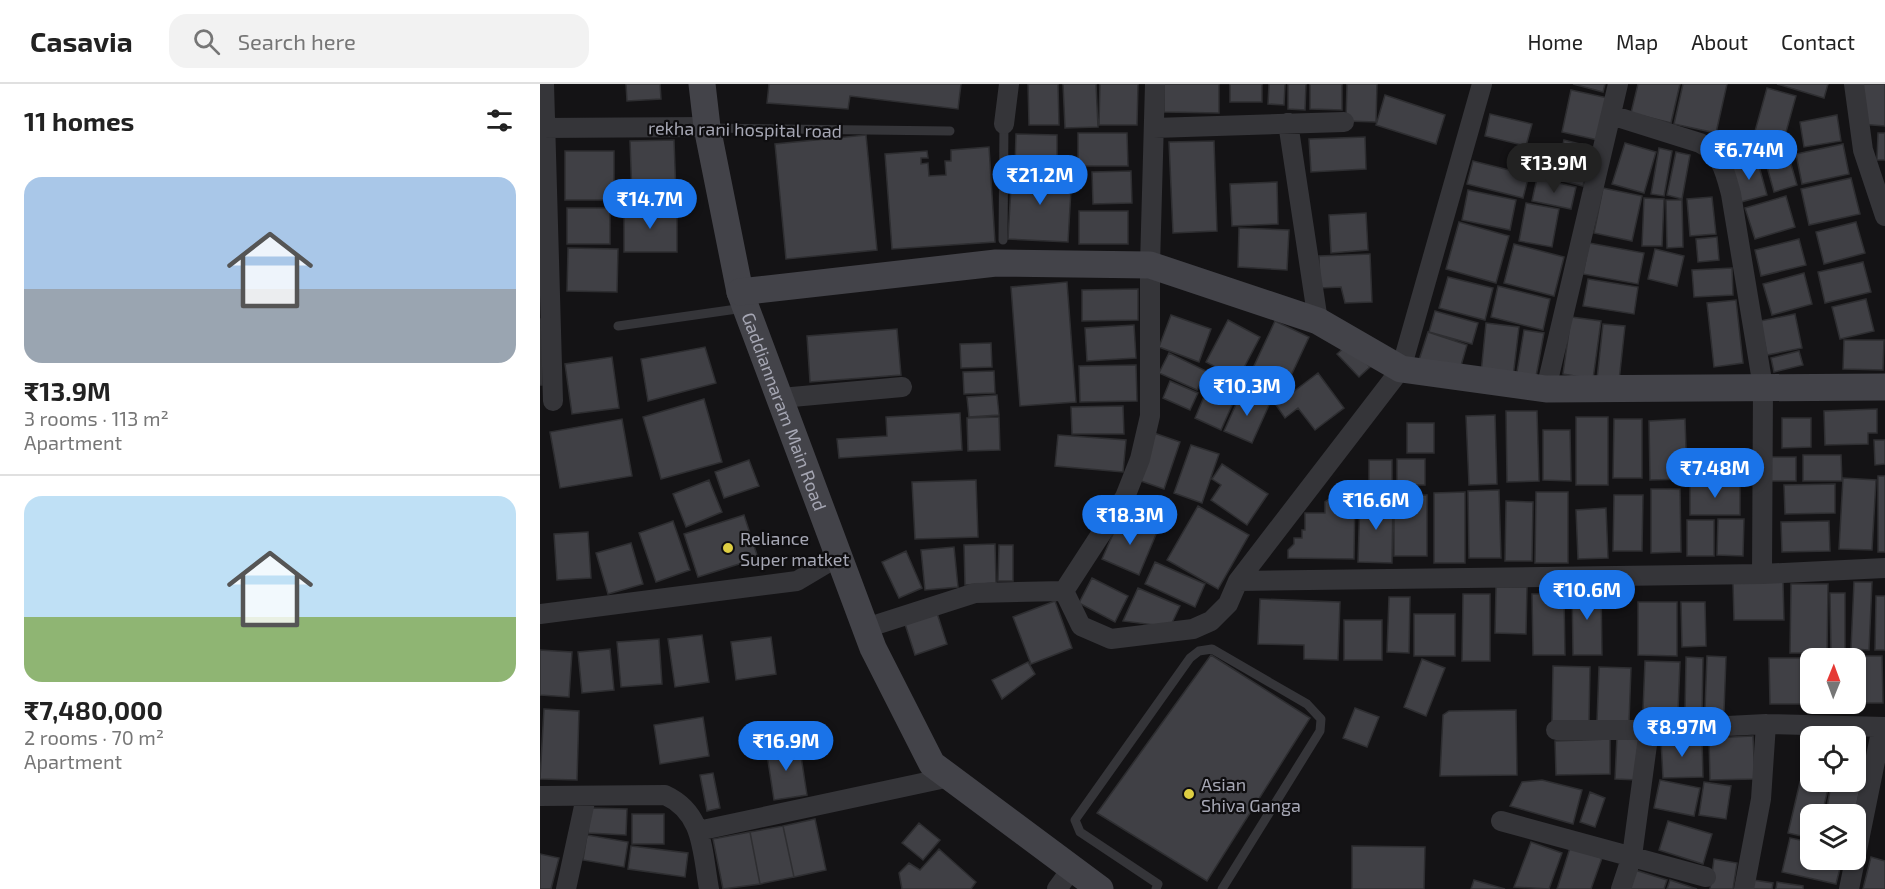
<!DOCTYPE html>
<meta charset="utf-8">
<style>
:root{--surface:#fff;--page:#f2f2f2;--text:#222;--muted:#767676;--line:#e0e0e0;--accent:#1a73e8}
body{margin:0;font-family:"Exo 2",sans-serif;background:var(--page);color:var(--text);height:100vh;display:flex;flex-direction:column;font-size:22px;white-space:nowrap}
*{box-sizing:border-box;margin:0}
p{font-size:20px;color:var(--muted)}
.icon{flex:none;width:33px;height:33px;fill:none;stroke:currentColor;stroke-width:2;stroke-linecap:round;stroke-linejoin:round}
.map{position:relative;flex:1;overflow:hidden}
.side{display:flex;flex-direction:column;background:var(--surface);width:540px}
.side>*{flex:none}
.needle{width:39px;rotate:1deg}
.fabs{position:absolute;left:1260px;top:564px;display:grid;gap:12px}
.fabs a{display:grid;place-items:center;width:66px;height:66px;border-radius:12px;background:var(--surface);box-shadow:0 2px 4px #0004;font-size:30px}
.price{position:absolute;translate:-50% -51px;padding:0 14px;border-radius:21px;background:var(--accent);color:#fff;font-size:20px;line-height:39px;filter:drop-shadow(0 2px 3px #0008)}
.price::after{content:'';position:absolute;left:50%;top:36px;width:18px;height:14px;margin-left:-9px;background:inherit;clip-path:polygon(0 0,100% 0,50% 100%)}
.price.selected{background:#222;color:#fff}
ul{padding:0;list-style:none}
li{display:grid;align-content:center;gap:12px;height:318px;padding:0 24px}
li+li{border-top:2px solid var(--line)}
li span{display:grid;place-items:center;height:186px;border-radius:18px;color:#555}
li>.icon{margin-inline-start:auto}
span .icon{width:108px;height:108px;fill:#fffc;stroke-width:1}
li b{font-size:26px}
h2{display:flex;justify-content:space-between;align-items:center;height:72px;padding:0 24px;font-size:26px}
header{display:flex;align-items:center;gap:36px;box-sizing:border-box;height:84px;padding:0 30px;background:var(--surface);border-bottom:2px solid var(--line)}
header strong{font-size:28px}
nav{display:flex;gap:33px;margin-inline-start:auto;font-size:21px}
.search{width:420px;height:54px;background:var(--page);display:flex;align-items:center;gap:15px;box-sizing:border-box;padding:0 21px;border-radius:18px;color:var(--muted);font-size:22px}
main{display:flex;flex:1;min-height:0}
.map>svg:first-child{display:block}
</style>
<header>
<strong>Casavia</strong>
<div class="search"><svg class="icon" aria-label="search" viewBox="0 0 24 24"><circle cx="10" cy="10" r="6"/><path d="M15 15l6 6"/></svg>Search here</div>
<nav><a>Home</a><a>Map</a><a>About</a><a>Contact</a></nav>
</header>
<main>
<section class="side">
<h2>11 homes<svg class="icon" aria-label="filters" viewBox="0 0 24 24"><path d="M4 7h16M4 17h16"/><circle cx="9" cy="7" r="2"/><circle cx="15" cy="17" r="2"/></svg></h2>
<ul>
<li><span style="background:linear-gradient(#a9c7e8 60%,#9aa5b1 0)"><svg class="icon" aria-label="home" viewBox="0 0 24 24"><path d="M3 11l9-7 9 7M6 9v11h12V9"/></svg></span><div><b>₹13.9M</b><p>3 rooms · 113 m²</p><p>Apartment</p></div></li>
<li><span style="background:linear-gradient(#bfe0f5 65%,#8fb573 0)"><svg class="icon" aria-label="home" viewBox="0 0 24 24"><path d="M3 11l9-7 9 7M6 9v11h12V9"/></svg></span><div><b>₹7,480,000</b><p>2 rooms · 70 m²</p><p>Apartment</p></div></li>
</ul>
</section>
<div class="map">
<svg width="1345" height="805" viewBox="0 0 1345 805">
<rect width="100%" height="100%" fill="#141315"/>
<path fill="#404045" stroke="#2e2e31" stroke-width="1.5" d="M86 0H120L121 15 87 17Z
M229 0H421L418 25 310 12 308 25 227 19Z
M488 0H518L519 41H489Z
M523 0H556L558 43 525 44Z
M560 0H598L597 41H559Z
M624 0H679V29L624 28Z
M690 0H722V18H690Z
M729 0H745L744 21 728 20Z
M748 0H766L765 26 748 25Z
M770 0H802V26L770 25Z
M807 0H837L836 38 806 37Z
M1033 0H1065L1063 8Z
M1098 0H1140L1131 39 1091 29Z
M1143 0H1187L1176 49 1134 40Z
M1237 0H1288L1284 14Z
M1323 0H1345V42L1320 40Z
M1227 4 1256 12 1241 66 1212 58Z
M1031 6 1068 14 1058 56 1022 48Z
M845 11 905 31 896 60 836 41Z
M950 30 992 40 986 62 945 52Z
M1297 31 1301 57 1264 63 1260 38Z
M538 49H587L588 82H538Z
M1338 49H1345V76H1337Z
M476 50 517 51V83L475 82Z
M326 51 337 166 246 175 235 60Z
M825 53 826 85 771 88 769 55Z
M134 56 136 111 92 112 90 57Z
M1024 56 1052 63 1043 102 1015 95Z
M674 57 677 147 633 149 629 58Z
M1085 59 1116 68 1104 109 1072 100Z
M1303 60 1309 90 1262 100 1256 70Z
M449 63 455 158 352 165 345 70 387 67 388 74H381V80L388 79 389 92 406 91 405 77H411V66Z
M1119 64 1132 67 1124 112 1111 110Z
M1247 66 1257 101 1234 108 1224 72Z
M25 67H74V116H25Z
M1136 68 1150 71 1142 115 1127 111Z
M1217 75 1227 111 1201 118 1191 82Z
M933 77 989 91 983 114 927 100Z
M472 85 532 88 528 158 468 155Z
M591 87 592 119 553 120 552 88Z
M997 94 1036 103 1031 125 992 117Z
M1311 94 1320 130 1269 141 1261 105Z
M737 98 738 140 692 142 690 100Z
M1063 104 1102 112 1092 157 1054 149Z
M928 106 976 116 970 146 922 136Z
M1246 112 1255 143 1215 155 1205 124Z
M1172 113 1176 150 1150 152 1147 115Z
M1104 114 1124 115 1122 162H1102Z
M1126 116H1142L1143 163 1127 164Z
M986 119 1019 125 1012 163 979 157Z
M84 123H137V168H84Z
M27 124H70V160H27Z
M539 127H588V160H539Z
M826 129 828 166 791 169 789 131Z
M919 138 969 152 956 199 906 185Z
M1316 138 1325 169 1284 180 1276 148Z
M699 144 749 146 747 186 698 183Z
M1177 153 1179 176 1158 178 1156 155Z
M1259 155 1266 181 1221 192 1215 166Z
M1049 159 1104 169 1098 200 1043 190Z
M974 160 1024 173 1014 212 964 199Z
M28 164 78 165 77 208 27 207Z
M1115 165 1144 172 1137 202 1108 195Z
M830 170 832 218 805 219 801 203 780 204 779 172Z
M1323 178 1331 208 1285 219 1278 188Z
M1192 184 1193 211 1154 213 1152 186Z
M1264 189 1272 220 1232 231 1223 200Z
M908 193 953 204 945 236 899 224Z
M1048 195 1098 203 1094 230 1043 222Z
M527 198 536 318 480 322 471 203Z
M958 202 1010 215 1003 246 951 233Z
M598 205V236L542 237V206Z
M1326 215 1334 247 1300 255 1292 223Z
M1196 216 1203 279 1174 283 1167 219Z
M895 227 938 239 932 260 889 248Z
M1255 230 1262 264 1227 271 1220 237Z
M631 231 671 245 659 278 619 263Z
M1031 233 1061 237 1053 295 1023 290Z
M0 235H2V301H0Z
M688 236 720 253 698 295 666 278Z
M735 237 769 253 740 315 706 299Z
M946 239 979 243 973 293 941 289Z
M1063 240 1085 242 1079 297 1057 295Z
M594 241 596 274 547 277 545 244Z
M357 245 361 291 270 298 267 252Z
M984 246 1004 249 995 298 976 294Z
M888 248 927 261 918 292 878 279Z
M1304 256H1344L1343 286 1303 285Z
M451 259 452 283 421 284 420 260Z
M808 260 830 283 819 293 797 270Z
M165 263 176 299 108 317 101 275Z
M1259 267 1263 281 1234 288 1231 274Z
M629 269 666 287 657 306 619 289Z
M72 273 79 324 32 330 25 280Z
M596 281 597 317 540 318 539 282Z
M454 287 455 309 424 310 423 288Z
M674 289 701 301 681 346 655 334Z
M778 289 804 324 775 346 758 324 745 334 736 321Z
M630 297 658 309 650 326 623 314Z
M702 307 730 319 712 359 684 347Z
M457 311 459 331 429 333 427 313Z
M164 315 182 378 121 395 103 333Z
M583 322 584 350H532L531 323Z
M1337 325V349H1328V360L1285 361 1284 327Z
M966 327H997L999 397 967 398Z
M420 329 422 366 299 374 297 355 347 352 346 333Z
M955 331 957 400 929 401 926 332Z
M459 333 460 366 428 367 427 334Z
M1036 333H1068V401H1036Z
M1242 334H1271V363L1242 364Z
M82 335 92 392 20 404 10 348Z
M1074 335H1102V394H1073Z
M1145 335 1147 395 1110 396 1109 337Z
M867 339H894V369H867Z
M1003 346H1030L1031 397 1003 396Z
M614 349 640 358 624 405 598 396Z
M518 351 586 356 583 388 515 382Z
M1334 356H1345V380L1335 381Z
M651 361 679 370 662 419 634 409Z
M1151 370H1196V398L1151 397Z
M1263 371H1301L1302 397H1263Z
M1231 373H1256V397H1230Z
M857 375H885V401H857Z
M209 376 219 402 184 414 175 388Z
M829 376H852V405H829Z
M682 380 728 410 707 441 671 416 681 401 672 395Z
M1338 392H1345V468H1338Z
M1303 394 1336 396 1332 466 1299 465Z
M169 396 182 428 146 443 133 410Z
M436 396 438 453 375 455 372 398Z
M1150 399H1200V431H1150Z
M1295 400V429L1245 430 1244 401Z
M1111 405H1140L1141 468 1111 469Z
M792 406 815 407 814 475 748 474V466L754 460V454H762V446H765V429H785V418L792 413Z
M959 406 961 474H929L928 407Z
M925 408V479H894V409Z
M996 408H1028V479H995Z
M887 411V472H854V412Z
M1074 411H1103L1102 467H1073Z
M594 413 625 426 617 446 586 433Z
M820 414 853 415 852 479 818 478Z
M966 417 993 418 992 477H965Z
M658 422 709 451 678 505 627 476Z
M1066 424 1068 474 1038 475 1036 426Z
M204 431 218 474 158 493 144 450Z
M581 432 617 448 599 491 562 475Z
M1178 435H1204L1203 472 1177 471Z
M1147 436H1174V472H1147Z
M133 437 150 486 116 498 99 449Z
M1289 437 1290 467 1242 468 1241 438Z
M48 448 51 494 17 496 14 450Z
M91 459 103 500 68 510 56 469Z
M455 460 456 499 425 501 424 461Z
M459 461H473V497H458Z
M414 463 418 503 385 506 381 466Z
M366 467 382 504 359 514 342 478Z
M615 478 665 500 655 523 605 500Z
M552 494 588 512 575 538 539 519Z
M1243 498 1244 536H1194L1193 499Z
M1314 498H1332L1329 566 1311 565Z
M1251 500H1288L1287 569H1250Z
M1061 502 1062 571H1033L1032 503Z
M956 503H987L986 550 955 549Z
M598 504 640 522 630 543 583 537Z
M1290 509H1305V568H1291Z
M923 510H950V577H922Z
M992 510H1024L1025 571H993Z
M1336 512H1345V566H1335Z
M849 513H870L869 569 847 568Z
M720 515 800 518 798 576 764 575V561L718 560Z
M515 517 532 564 491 580 473 533Z
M1098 518H1137V572L1098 571Z
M1141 518H1165L1166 562 1142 563Z
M397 529 407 560 375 571 365 540Z
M874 530H915V572H874Z
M804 536H842V576H804Z
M162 551 169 598 135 603 128 555Z
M231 553 236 590 196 596 191 558Z
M119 555 122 600 81 603 77 558Z
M70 565 74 606 42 609 38 568Z
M0 566 32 568 29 613 0 611Z
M671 571 770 634 667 797 557 729Z
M1167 572 1186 573 1184 627 1165 626Z
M1309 572H1342L1343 619H1316V574H1309Z
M1146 573 1163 574 1162 629 1145 628Z
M1229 574H1262V620H1230Z
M1267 574H1291H1270V619H1267Z
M882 575 905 584 886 632 864 623Z
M1105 577 1140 578 1138 627 1103 626Z
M488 578 495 590 462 615 452 596Z
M1013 582 1050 583 1049 638 1012 637Z
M1059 583 1091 584 1089 638 1057 637Z
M815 624 839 633 827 663 803 654Z
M4 625 39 627 37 696 0 695Z
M976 626 977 691 900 692 903 631 909 627Z
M163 633 169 672 120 680 114 641Z
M1077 652 1099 653 1098 696 1075 695Z
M1213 652 1215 695 1170 696 1169 654Z
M1314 652H1322L1326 695H1316Z
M1070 655V690L1016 691 1015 657Z
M1162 655 1163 693 1123 694 1121 656Z
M259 659 267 711 234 716 226 664Z
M173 689 180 724 167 727 160 691Z
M1002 696 1042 706 1033 740 970 722 982 698Z
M1120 696 1160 704 1154 732 1114 724Z
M1164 698 1191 702 1186 735 1159 731Z
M1260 698 1288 705 1282 730H1270V754L1248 749Z
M1291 700 1320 705 1315 730H1286Z
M1050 708 1065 714 1055 743 1040 738Z
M50 724 87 725 86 751 48 749Z
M92 730H124V760H92Z
M275 735 286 786 254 793 243 742Z
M1128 737 1172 750 1163 780 1119 766Z
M379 739 400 756 383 776 362 759Z
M243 742 254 793 220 800 210 748Z
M210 748 220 800 183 805 173 755Z
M47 751 88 758 84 783 43 776Z
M1250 754 1270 758V776H1302L1296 800 1242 788Z
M991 758 1022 769 1009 805 974 803Z
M91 762 148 769 145 793 88 785Z
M812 762 885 763 884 805H812Z
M1030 764 1062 774 1051 805H1017Z
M399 765 436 798 431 805H362L359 789 369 779 380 786Z
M0 770 19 774 11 805H0Z
M1331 773 1345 777V805H1323Z
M1174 775 1197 779 1193 805H1170Z
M1095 786 1127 796 1124 805H1089Z
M934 796 965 805H931Z
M1130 796 1157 805H1127Z
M1213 796 1233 799 1232 805H1212Z
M1237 798 1263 802V805H1236Z"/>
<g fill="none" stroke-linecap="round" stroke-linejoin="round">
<path stroke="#353539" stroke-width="9" d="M169 44 410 47
M463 156 464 40
M78 242 204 224
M616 805 618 800 540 748 535 736 650 574 659 567 672 565 767 620 781 635 780 647 682 805"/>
<path stroke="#353539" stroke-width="20" d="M4 0 13 317
M1314 0 1323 66 1345 132
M1071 31 1160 59C1182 70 1185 88 1191 110L1223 303 1222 490
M748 39 778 237
M464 40 469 0
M0 44 167 43
M614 44 804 38
M1006 305 1078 0
M241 314 362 303
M698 497 1222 490 1345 484
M524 507 541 542 571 555 653 545 671 537 688 520 698 497 861 285 942 0
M0 530 257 497 299 472
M326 544 435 509 524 507 585 413 600 375 610 332V181L615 0
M1016 646H1109L1226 640 1345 643
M0 712 125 711C164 729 162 767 169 805
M961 737 1166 793
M158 747 410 693
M1316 771 1342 643
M26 805 46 713
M517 805 533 783
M1081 805 1092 772 1109 646
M1204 805 1221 715 1226 640
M1309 805 1315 776"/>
<g stroke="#434349" stroke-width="27">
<path id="s1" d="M162 0 167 43 200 208 333 564 392 680 560 805"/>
<path d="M200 208 456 179 610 181 778 237 861 285 1006 305 1345 303"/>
</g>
</g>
<g fill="#dece42" stroke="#0f0e10" stroke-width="2">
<circle cx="188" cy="464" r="6"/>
<circle cx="649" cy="710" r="6"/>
</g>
<g text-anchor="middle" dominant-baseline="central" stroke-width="4.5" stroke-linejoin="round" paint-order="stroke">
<g font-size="18" fill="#a6a7b4" stroke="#0f0e10">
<text transform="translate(205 45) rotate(1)">rekha rani hospital road</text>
<text stroke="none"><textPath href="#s1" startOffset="339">Gaddiannaram Main Road</textPath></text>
</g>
<g font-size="18" fill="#a6a7b4" stroke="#0f0e10" text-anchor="start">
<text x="200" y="454">Reliance<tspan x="200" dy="21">Super matket</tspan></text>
<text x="661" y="700">Asian<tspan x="661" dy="21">Shiva Ganga</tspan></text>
</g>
</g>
</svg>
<div class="fabs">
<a><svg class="needle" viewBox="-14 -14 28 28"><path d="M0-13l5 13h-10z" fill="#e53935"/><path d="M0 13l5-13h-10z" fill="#767676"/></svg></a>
<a><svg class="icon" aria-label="locate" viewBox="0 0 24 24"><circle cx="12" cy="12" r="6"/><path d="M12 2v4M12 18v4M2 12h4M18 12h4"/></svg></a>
<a><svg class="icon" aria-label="layers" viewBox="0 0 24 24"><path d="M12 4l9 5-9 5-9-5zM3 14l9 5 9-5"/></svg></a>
</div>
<b class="price" style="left:1209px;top:97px">₹6.74M</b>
<b class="price selected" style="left:1014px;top:110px">₹13.9M</b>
<b class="price" style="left:500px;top:122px">₹21.2M</b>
<b class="price" style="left:110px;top:146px">₹14.7M</b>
<b class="price" style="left:707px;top:333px">₹10.3M</b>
<b class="price" style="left:1175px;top:415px">₹7.48M</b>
<b class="price" style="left:836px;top:447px">₹16.6M</b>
<b class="price" style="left:590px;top:462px">₹18.3M</b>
<b class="price" style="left:1047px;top:537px">₹10.6M</b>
<b class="price" style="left:1142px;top:674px">₹8.97M</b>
<b class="price" style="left:246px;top:688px">₹16.9M</b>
</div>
</main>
